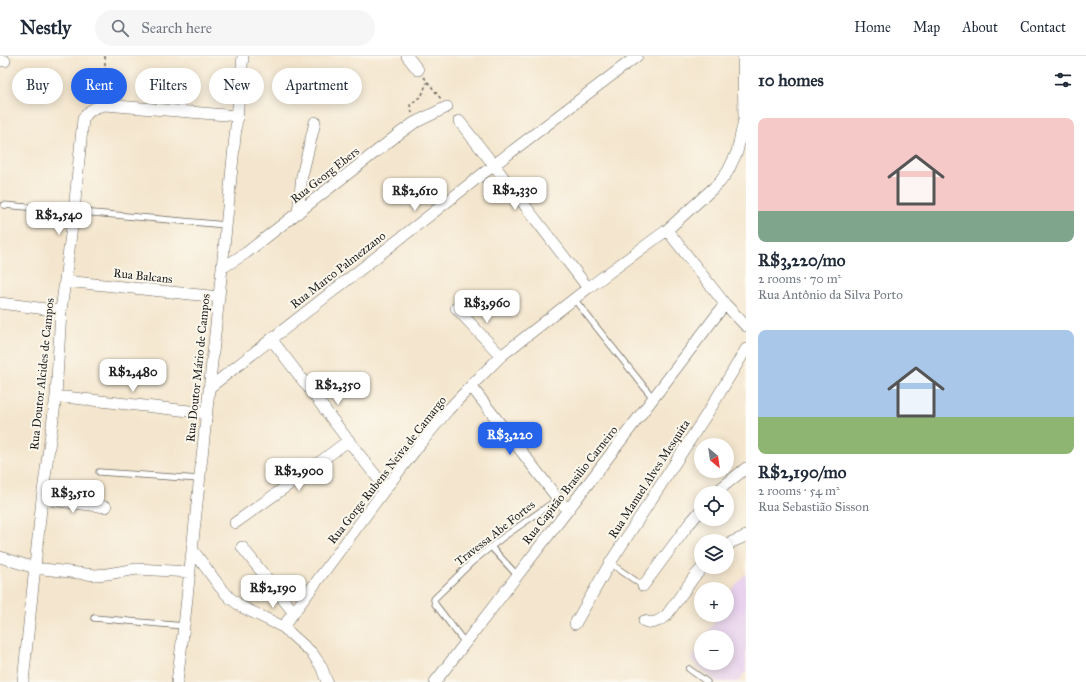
<!DOCTYPE html>
<meta charset="utf-8">
<style>
:root{--surface:#fff;--page:#f6f6f7;--text:#1f2937;--muted:#747a83;--line:#e0e1e3;--accent:#2563eb}
body{margin:0;font-family:"IM FELL Great Primer",serif;background:var(--page);color:var(--text);height:100vh;display:flex;flex-direction:column;font-size:15px;white-space:nowrap}
*{box-sizing:border-box;margin:0}
p{font-size:13px;color:var(--muted)}
.icon{flex:none;width:22px;height:22px;fill:none;stroke:currentColor;stroke-width:2;stroke-linecap:round;stroke-linejoin:round}
.map{position:relative;flex:1;overflow:hidden}
.drawer{display:flex;flex-direction:column;background:var(--surface);width:340px}
.drawer>*{flex:none}
.hud{position:absolute;left:12px;top:12px;width:380px;height:36px;display:flex;gap:8px}
.needle{width:26px;rotate:151deg}
.fabs{position:absolute;left:694px;top:382px;display:grid;gap:8px}
.fabs a{display:grid;place-items:center;width:40px;height:40px;border-radius:50%;background:var(--surface);box-shadow:0 2px 10px #0003;font-size:20px}
.price{position:absolute;translate:-50% -34px;padding:0 9px;border-radius:8px;background:#fff;color:#222;font-size:13px;line-height:26px;filter:drop-shadow(0 1px 2px #0008)}
.price::after{content:'';position:absolute;left:50%;top:24px;width:12px;height:9px;margin-left:-6px;background:inherit;clip-path:polygon(0 0,100% 0,50% 100%)}
.price.selected{background:var(--accent);color:#fff}
ul{padding:0;list-style:none}
li{display:grid;align-content:center;gap:8px;height:212px;padding:0 12px}
li span{display:grid;place-items:center;height:124px;border-radius:8px;color:#555}
li>.icon{margin-inline-start:auto}
span .icon{width:72px;height:72px;fill:#fffc;stroke-width:1}
li b{font-size:17px}
h2{display:flex;justify-content:space-between;align-items:center;height:48px;padding:0 12px;font-size:17px}
.tag{padding:0 14px;border-radius:18px;background:var(--surface);box-shadow:0 2px 10px #0003;font-size:14px;line-height:36px}
.tag.selected{background:var(--accent);color:#fff}
header{display:flex;align-items:center;gap:24px;box-sizing:border-box;height:56px;padding:0 20px;background:var(--surface);border-bottom:1px solid var(--line)}
header strong{font-size:19px}
nav{display:flex;gap:22px;margin-inline-start:auto;font-size:14px}
.search{width:280px;height:36px;background:var(--page);display:flex;align-items:center;gap:10px;box-sizing:border-box;padding:0 14px;border-radius:22px;color:var(--muted);font-size:15px}
main{display:flex;flex:1;min-height:0}
.map>svg:first-child{display:block}
</style>
<header>
<strong>Nestly</strong>
<div class="search"><svg class="icon" aria-label="search" viewBox="0 0 24 24"><circle cx="10" cy="10" r="6"/><path d="M15 15l6 6"/></svg>Search here</div>
<nav><a>Home</a><a>Map</a><a>About</a><a>Contact</a></nav>
</header>
<main>
<div class="map">
<svg width="746" height="626" viewBox="0 0 746 626">
<rect width="100%" height="100%" fill="#fbf7ec"/>
<filter id="ink" filterUnits="userSpaceOnUse"><feTurbulence type="fractalNoise" baseFrequency=".025" numOctaves="2"/><feDisplacementMap in="SourceGraphic" scale="8" xChannelSelector="R" yChannelSelector="G"/><feConvolveMatrix kernelMatrix="1 2 1 2 8 2 1 2 1" color-interpolation-filters="sRGB"/></filter>
<filter id="wash" filterUnits="userSpaceOnUse"><feTurbulence type="fractalNoise" baseFrequency=".012" numOctaves="4" result="noise"/><feDisplacementMap in="SourceGraphic" scale="16" xChannelSelector="R" yChannelSelector="G"/><feGaussianBlur stdDeviation="0.9" result="paint"/><feColorMatrix in="noise" values="0 0 0 0 0 0 0 0 0 0 0 0 0 0 0 0 0 1.4 0 .05"/><feComposite in="paint" operator="in"/></filter>
<g filter="url(#wash)">
<rect width="100%" height="100%" fill="#f4e6ce"/>
<path fill="#e8d2ee" d="M746 517V615L738 626H717L691 604 701 588V607H727V581H705L714 567 711 559H727V540Z"/>
</g>
<g filter="url(#ink)">
<g fill="none" stroke-linecap="round" stroke-linejoin="round">
<defs>
<path id="lane" d="M4 149 226 169
M574 243 653 342
M99 416 200 423
M491 491 517 519
M610 507 643 530
M94 562 184 570
M465 587 435 548 434 544V543L472 506 502 482 558 443
M689 613 707 626"/>
<path id="street" d="M407 0 418 14
M0 4 5 5
M459 65 494 109 588 232
M298 157 302 120 315 66
M667 174 725 248 746 270
M222 212 246 197 400 77 414 67 447 51
M65 225 219 241
M0 247 61 255
M456 252 501 300
M271 283C310 332 346 384 386 432
M471 330 558 443 568 454
M209 332 494 109 637 0
M56 340 207 357
M715 437 746 412
M42 443 106 451
M235 467 308 415 349 384
M727 490 732 486 746 480
M242 491 294 557
M192 493 220 531 230 542 242 551 283 571 312 597 321 610 327 626
M0 501 35 512 95 519 107 518 137 513 190 516
M643 530 689 468 701 454
M644 565 651 567 658 565 666 560 694 521 703 511
M575 568 610 507 712 350 746 293
M283 571 386 432 420 388 448 354 471 330 501 300 588 232 667 174 720 126 728 115 737 96 744 64 743 0
M23 626 42 443 56 340 61 255 74 155 83 63C90 53 93 52 105 49L238 60
M177 626 184 570 222 212 243 0
M435 626 568 454 725 248"/>
</defs>
<use href="#lane" stroke="#68635a" stroke-width="7"/>
<use href="#street" stroke="#68635a" stroke-width="12"/>
<path stroke="#68635a" stroke-width="1.5" stroke-dasharray="3 3" stroke-linecap="butt" d="M424 21 441 43
M105 39V0
M412 57 410 49 422 39 427 26"/>
<use href="#lane" stroke="#fff" stroke-width="5.5"/>
<use href="#street" stroke="#fff" stroke-width="11"/>
</g>
</g>
<g text-anchor="middle" dominant-baseline="central" stroke-width="4" stroke-linejoin="round" paint-order="stroke">
<g font-size="12" fill="#1c1c1c" stroke="#fbf7ec">
<text transform="translate(325 119) rotate(-38)">Rua Georg Ebers</text>
<text transform="translate(338 214) rotate(-38)">Rua Marco Palmezzano</text>
<text transform="translate(143 220) rotate(6)">Rua Balcans</text>
<text transform="translate(198 312) rotate(-84)">Rua Doutor Mário de Campos</text>
<text transform="translate(42 318) rotate(-84)">Rua Doutor Alcides de Campos</text>
<text transform="translate(387 414) rotate(-52)">Rua Gorge Rubens Neiva de Camargo</text>
<text transform="translate(649 423) rotate(-57)">Rua Manuel Alves Mesquita</text>
<text transform="translate(570 429) rotate(-52)">Rua Capitão Brasilio Carneiro</text>
<text transform="translate(495 477) rotate(-38)">Travessa Abe Fortes</text>
</g>
</g>
</svg>
<div class="fabs">
<a><svg class="needle" viewBox="-14 -14 28 28"><path d="M0-13l5 13h-10z" fill="#e53935"/><path d="M0 13l5-13h-10z" fill="#747a83"/></svg></a>
<a><svg class="icon" aria-label="locate" viewBox="0 0 24 24"><circle cx="12" cy="12" r="6"/><path d="M12 2v4M12 18v4M2 12h4M18 12h4"/></svg></a>
<a><svg class="icon" aria-label="layers" viewBox="0 0 24 24"><path d="M12 4l9 5-9 5-9-5zM3 14l9 5 9-5"/></svg></a>
<a>+</a>
<a>−</a>
</div>
<b class="price" style="left:515px;top:155px">R$2,330</b>
<b class="price" style="left:415px;top:156px">R$2,610</b>
<b class="price" style="left:59px;top:180px">R$2,540</b>
<b class="price" style="left:487px;top:268px">R$3,960</b>
<b class="price" style="left:133px;top:337px">R$2,480</b>
<b class="price" style="left:338px;top:350px">R$2,350</b>
<b class="price selected" style="left:510px;top:400px">R$3,220</b>
<b class="price" style="left:299px;top:436px">R$2,900</b>
<b class="price" style="left:73px;top:458px">R$3,510</b>
<b class="price" style="left:273px;top:553px">R$2,190</b>
<div class="hud">
<a class="tag">Buy</a>
<a class="tag selected">Rent</a>
<a class="tag">Filters</a>
<a class="tag">New</a>
<a class="tag">Apartment</a>
</div>
</div>
<section class="drawer">
<h2>10 homes<svg class="icon" aria-label="filters" viewBox="0 0 24 24"><path d="M4 7h16M4 17h16"/><circle cx="9" cy="7" r="2"/><circle cx="15" cy="17" r="2"/></svg></h2>
<ul>
<li><span style="background:linear-gradient(#f6c9c9 75%,#7fa58c 0)"><svg class="icon" aria-label="home" viewBox="0 0 24 24"><path d="M3 11l9-7 9 7M6 9v11h12V9"/></svg></span><div><b>R$3,220/mo</b><p>2 rooms · 70 m²</p><p>Rua Antônio da Silva Porto</p></div></li>
<li><span style="background:linear-gradient(#a9c7e8 70%,#8fb573 0)"><svg class="icon" aria-label="home" viewBox="0 0 24 24"><path d="M3 11l9-7 9 7M6 9v11h12V9"/></svg></span><div><b>R$2,190/mo</b><p>2 rooms · 54 m²</p><p>Rua Sebastião Sisson</p></div></li>
</ul>
</section>
</main>
